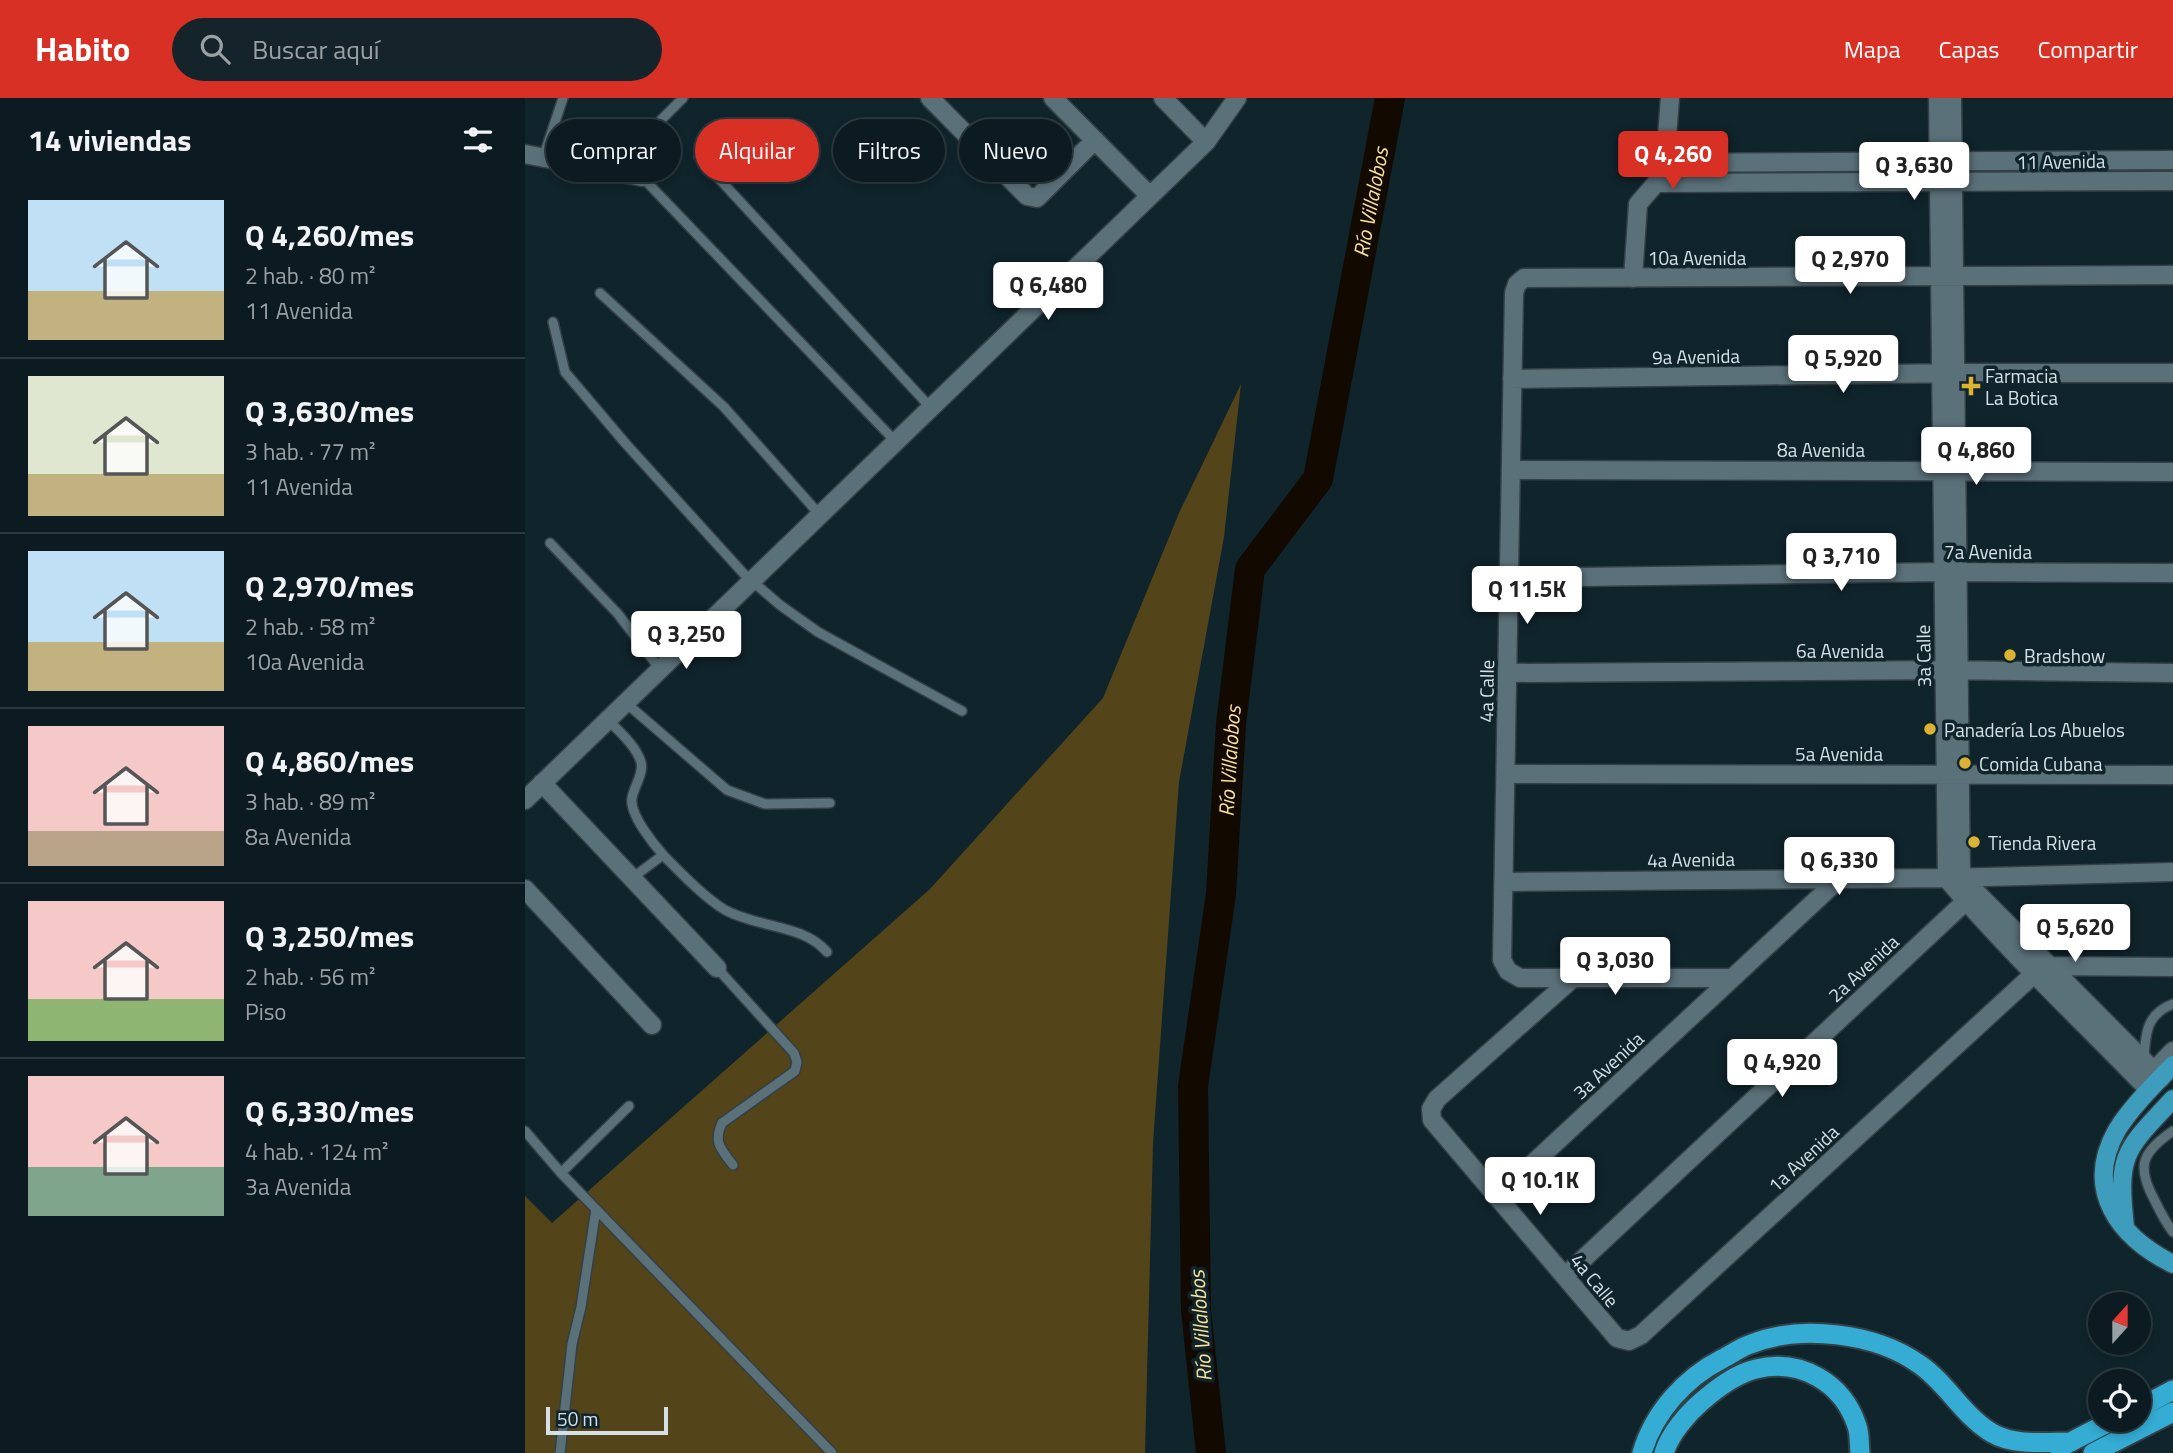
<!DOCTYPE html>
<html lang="es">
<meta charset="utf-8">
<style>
:root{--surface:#0c1b21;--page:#15242a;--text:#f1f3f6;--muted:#9aa1a5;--line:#2c393f;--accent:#d93025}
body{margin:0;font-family:"Titillium Web",sans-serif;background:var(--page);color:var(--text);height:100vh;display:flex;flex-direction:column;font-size:26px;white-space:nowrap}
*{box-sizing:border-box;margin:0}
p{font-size:23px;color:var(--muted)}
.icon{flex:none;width:38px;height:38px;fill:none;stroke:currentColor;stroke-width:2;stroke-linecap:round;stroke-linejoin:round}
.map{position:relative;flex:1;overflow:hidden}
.side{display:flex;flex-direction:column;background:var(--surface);width:525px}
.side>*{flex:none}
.guide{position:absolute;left:21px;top:21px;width:665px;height:63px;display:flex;gap:14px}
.needle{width:46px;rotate:21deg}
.fabs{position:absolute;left:1563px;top:1194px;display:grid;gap:14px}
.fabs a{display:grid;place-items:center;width:63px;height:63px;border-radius:50%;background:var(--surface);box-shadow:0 4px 10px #0003,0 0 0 2px var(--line);font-size:35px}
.scale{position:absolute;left:21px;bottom:18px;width:122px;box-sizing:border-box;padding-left:7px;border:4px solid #d5e1e6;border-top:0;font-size:19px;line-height:24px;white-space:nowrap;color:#d5e1e6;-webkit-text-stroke:5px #10242c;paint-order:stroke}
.price{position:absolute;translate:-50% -60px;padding:0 16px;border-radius:7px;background:#fff;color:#222;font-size:23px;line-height:46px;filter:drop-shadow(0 2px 4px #0008)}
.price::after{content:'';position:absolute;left:50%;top:42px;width:21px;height:16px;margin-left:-10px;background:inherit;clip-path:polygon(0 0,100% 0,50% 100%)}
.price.selected{background:var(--accent);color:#fff}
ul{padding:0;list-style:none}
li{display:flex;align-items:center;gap:21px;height:175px;padding:0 28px}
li+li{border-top:2px solid var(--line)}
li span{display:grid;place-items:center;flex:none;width:196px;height:140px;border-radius:0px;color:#555}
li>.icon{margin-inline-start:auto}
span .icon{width:84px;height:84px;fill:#fffc;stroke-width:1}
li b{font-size:30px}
h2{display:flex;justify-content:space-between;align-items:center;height:84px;padding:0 28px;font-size:30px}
.tag{padding:0 24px;border-radius:32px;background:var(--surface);box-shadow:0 4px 10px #0003,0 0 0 2px var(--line);font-size:24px;line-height:63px}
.tag.selected{background:var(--accent);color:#fff}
header{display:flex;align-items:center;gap:42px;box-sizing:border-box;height:98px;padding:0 35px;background:var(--accent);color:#fff}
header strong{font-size:33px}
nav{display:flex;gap:38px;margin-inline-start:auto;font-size:24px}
.search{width:490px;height:63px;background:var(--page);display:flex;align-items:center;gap:18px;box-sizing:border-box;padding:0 24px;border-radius:38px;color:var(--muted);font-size:26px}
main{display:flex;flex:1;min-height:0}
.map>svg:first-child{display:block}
</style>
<header>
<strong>Habito</strong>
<div class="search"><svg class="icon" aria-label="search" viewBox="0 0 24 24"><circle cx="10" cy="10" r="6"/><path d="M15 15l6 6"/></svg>Buscar aquí</div>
<nav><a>Mapa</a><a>Capas</a><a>Compartir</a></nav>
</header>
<main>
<section class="side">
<h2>14 viviendas<svg class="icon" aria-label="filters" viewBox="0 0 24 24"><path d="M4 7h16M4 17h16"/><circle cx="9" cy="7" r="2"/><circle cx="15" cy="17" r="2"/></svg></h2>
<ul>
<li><span style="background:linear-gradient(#bfe0f5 65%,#c2b280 0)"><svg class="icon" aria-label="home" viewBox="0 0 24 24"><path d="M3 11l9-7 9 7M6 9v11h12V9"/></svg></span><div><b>Q 4,260/mes</b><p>2 hab. · 80 m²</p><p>11 Avenida</p></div></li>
<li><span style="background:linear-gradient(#dfe7d0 70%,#c2b280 0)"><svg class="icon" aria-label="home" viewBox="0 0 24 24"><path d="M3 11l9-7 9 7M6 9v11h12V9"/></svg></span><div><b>Q 3,630/mes</b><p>3 hab. · 77 m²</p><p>11 Avenida</p></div></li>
<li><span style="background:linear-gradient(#bfe0f5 65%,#c2b280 0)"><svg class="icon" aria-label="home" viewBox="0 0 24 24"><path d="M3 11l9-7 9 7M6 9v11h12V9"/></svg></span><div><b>Q 2,970/mes</b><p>2 hab. · 58 m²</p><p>10a Avenida</p></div></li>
<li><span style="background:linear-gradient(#f6c9c9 75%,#b9a48a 0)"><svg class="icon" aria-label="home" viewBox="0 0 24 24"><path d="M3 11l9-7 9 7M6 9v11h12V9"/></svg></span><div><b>Q 4,860/mes</b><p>3 hab. · 89 m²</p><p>8a Avenida</p></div></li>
<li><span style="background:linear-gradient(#f6c9c9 70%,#8fb573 0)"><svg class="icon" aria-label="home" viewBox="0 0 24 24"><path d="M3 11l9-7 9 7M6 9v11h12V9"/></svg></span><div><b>Q 3,250/mes</b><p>2 hab. · 56 m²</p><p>Piso</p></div></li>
<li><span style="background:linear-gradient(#f6c9c9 65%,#7fa58c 0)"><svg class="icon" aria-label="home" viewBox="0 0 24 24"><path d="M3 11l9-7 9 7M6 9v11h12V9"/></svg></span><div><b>Q 6,330/mes</b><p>4 hab. · 124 m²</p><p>3a Avenida</p></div></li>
</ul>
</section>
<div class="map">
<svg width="1648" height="1355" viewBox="0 0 1648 1355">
<rect width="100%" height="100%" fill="#10242c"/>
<path fill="#53441a" d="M716 286 699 439 654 684 628 1045 620 1355H0V1098L27 1125 405 791 578 600 654 415Z"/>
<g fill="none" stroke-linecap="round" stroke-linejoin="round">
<path stroke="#120a00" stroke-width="30" id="s1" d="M686 1355 671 1212 668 988 696 796 706 626 725 471 793 381 865 0"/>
<defs>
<path id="service" d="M174 59 406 310
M18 60 38 0
M92 74 116 42 158 0
M117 79 371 344
M75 195 199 309 295 417
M28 224 40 274 101 346 219 476 255 507 293 534 437 613
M25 445 93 516 135 571
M101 605 202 692 240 706 305 705
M83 622C94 633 111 648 116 664 119 676 109 688 107 700 104 716 129 747 140 759 158 777 179 799 200 812 233 830 278 826 302 854
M107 780 138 757
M192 870 269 955 272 964 270 973 197 1025C188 1045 196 1051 208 1067
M1619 962C1620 937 1621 916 1648 906
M0 1033 36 1075 307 1355
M1648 1033C1617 1054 1611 1068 1629 1101 1635 1113 1640 1124 1648 1134
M36 1075 104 1008
M35 1355 47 1246 56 1209 71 1111"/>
<path id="minor" d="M405 0 502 98 512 100 570 42
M528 0 625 98
M638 0 681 44
M1413 0 1422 781C1485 855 1556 922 1624 992
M1427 0 1436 779 1636 980
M0 56 117 79
M1140 65 1648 62
M1131 85 1648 83
M1108 180 1113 106 1131 85 1140 65 1145 0
M987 281 1430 275H1648
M986 372 1648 374
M984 480 1419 474 1648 475
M982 575 1420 572 1648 575
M981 676 1648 677
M17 685 192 870
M0 702 681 44 712 0
M979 784 1422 780 1648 774
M0 791 127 927
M1048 880 912 1001 906 1011 907 1022 1092 1240 1104 1243 1116 1237 1509 876 1526 868 1648 869
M1207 880H995L983 873 977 862 989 195 992 186 999 180 1648 177
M1629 973 1648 953
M972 1099 1315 780
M1040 1178 1441 803 1450 797"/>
<path id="primary" d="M1648 967C1629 987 1607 1008 1592 1032 1558 1092 1594 1139 1648 1166
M1600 1129C1592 1056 1599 1053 1648 1001"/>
<path id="trunk" d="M1614 1310 1648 1292
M1534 1350 1590 1321
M1117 1355C1129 1314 1160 1280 1197 1261 1207 1256 1216 1249 1226 1246 1276 1226 1350 1235 1394 1266 1422 1285 1438 1318 1467 1335 1489 1348 1521 1344 1546 1344
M1139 1355C1145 1336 1162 1316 1176 1304 1192 1290 1210 1276 1231 1271 1276 1260 1318 1285 1332 1328 1335 1337 1334 1346 1335 1355
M1568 1355 1648 1314"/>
</defs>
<use href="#service" stroke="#334046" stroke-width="12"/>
<use href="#minor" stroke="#334046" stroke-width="21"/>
<use href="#primary" stroke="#334046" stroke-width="21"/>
<use href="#trunk" stroke="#334046" stroke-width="23"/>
<use href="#service" stroke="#5b717a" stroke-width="9"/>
<use href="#minor" stroke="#5b717a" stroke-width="18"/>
<use href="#primary" stroke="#3e9dbd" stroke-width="18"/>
<use href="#trunk" stroke="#34acd4" stroke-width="19"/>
</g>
<g fill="#dcb233" stroke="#10242c" stroke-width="2.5">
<path d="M1442.5 277.5h7v7h7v7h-7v7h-7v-7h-7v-7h7z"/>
<circle cx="1485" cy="557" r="7"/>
<circle cx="1405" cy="631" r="7"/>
<circle cx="1440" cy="665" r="7"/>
<circle cx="1449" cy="744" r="7"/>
</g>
<g text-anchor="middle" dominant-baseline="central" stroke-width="7" stroke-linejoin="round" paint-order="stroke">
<g font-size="19" fill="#d5e1e6" stroke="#10242c">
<text transform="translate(1536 63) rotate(-1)">11 Avenida</text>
<text x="1172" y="159">10a Avenida</text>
<text transform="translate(1171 258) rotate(-1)">9a Avenida</text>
<text x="1296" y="351">8a Avenida</text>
<text x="1463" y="453">7a Avenida</text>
<text x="1315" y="552">6a Avenida</text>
<text transform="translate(1398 558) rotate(-91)">3a Calle</text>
<text transform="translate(961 593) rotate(-89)">4a Calle</text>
<text x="1314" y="655">5a Avenida</text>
<text transform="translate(1166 761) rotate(-1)">4a Avenida</text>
<text transform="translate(1338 870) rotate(-43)">2a Avenida</text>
<text transform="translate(1083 967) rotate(-43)">3a Avenida</text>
<text transform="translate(1278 1060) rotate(-43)">1a Avenida</text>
<text transform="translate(1070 1182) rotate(50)">4a Calle</text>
</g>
<g font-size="19" fill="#d5e1e6" stroke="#10242c" text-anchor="start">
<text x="1460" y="277">Farmacia<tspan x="1460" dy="22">La Botica</tspan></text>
<text x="1499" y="557">Bradshow</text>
<text x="1419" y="631">Panadería Los Abuelos</text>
<text x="1454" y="665">Comida Cubana</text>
<text x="1463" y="744">Tienda Rivera</text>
</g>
<g font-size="21" font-style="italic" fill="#fde198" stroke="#10242c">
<text stroke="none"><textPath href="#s1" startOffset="1283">Río Villalobos</textPath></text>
<text stroke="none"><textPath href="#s1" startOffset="695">Río Villalobos</textPath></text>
<text transform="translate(675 1228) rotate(-94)">Río Villalobos</text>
</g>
</g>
</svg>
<div class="fabs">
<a><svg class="needle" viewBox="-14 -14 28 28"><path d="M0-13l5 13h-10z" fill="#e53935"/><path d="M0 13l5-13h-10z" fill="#9aa1a5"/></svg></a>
<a><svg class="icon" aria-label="locate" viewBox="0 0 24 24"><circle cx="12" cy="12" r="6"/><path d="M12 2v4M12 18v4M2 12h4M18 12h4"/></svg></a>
</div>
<div class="scale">50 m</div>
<b class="price selected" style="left:1148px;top:93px">Q 4,260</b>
<b class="price" style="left:1389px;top:104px">Q 3,630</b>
<b class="price" style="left:1325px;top:198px">Q 2,970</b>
<b class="price" style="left:523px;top:224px">Q 6,480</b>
<b class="price" style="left:1318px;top:297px">Q 5,920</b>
<b class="price" style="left:1451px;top:389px">Q 4,860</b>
<b class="price" style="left:1316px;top:495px">Q 3,710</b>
<b class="price" style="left:1002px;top:528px">Q 11.5K</b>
<b class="price" style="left:161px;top:573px">Q 3,250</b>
<b class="price" style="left:1314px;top:799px">Q 6,330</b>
<b class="price" style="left:1550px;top:866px">Q 5,620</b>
<b class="price" style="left:1090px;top:899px">Q 3,030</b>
<b class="price" style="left:1257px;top:1001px">Q 4,920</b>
<b class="price" style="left:1015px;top:1119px">Q 10.1K</b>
<div class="guide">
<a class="tag">Comprar</a>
<a class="tag selected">Alquilar</a>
<a class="tag">Filtros</a>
<a class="tag">Nuevo</a>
</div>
</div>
</main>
